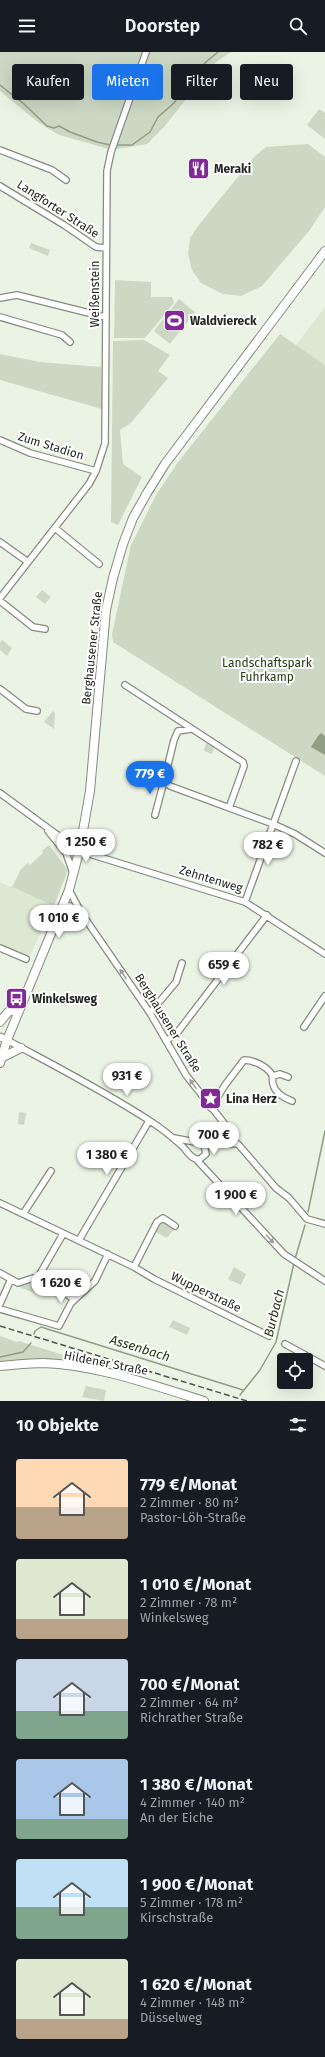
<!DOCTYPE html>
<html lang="de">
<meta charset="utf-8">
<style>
:root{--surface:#171b24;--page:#20242c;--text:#f1f3f6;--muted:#9ea1a6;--accent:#1a73e8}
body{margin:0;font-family:"Fira Sans",sans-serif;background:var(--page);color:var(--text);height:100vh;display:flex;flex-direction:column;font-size:15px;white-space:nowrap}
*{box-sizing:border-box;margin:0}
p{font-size:13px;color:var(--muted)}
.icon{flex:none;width:22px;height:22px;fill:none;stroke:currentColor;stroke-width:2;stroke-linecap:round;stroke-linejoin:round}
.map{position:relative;height:1349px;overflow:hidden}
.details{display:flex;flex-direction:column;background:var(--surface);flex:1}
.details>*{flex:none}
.hud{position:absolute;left:12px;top:12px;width:301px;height:36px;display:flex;gap:8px}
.fabs{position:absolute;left:277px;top:1301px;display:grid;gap:8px}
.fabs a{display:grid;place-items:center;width:36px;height:36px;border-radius:4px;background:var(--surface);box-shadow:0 4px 16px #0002;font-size:20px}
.price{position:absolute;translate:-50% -34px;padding:0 9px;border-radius:14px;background:#fff;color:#222;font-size:13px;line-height:26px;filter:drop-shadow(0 1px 2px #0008)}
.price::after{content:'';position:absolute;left:50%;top:24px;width:12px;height:9px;margin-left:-6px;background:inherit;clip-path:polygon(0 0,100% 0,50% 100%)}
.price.active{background:var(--accent);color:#fff}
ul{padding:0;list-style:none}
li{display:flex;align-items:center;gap:12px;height:100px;padding:0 16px}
li span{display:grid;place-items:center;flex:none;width:112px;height:80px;border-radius:4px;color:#555}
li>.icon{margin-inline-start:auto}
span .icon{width:48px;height:48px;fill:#fffc;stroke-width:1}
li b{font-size:17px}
h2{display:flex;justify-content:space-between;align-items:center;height:48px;padding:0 16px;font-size:17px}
.tag{padding:0 14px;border-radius:4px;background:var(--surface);box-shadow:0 4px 16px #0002;font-size:14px;line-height:36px}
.tag.active{background:var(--accent);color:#fff}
header{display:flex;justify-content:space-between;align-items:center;height:52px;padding:0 16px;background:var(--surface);font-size:18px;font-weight:600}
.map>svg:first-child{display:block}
</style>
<header><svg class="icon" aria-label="menu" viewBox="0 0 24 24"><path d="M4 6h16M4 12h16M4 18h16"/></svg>Doorstep<svg class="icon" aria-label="search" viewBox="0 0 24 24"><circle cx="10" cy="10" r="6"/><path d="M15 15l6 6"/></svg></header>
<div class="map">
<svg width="325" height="1349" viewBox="0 0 325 1349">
<rect width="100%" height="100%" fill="#ebf4e4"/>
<path fill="#dce8d2" d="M325 255V313L296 293Z
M0 830 54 854 29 905 0 894Z"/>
<path fill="#ccd8c3" d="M0 0H231L215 11 164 75 147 92 118 97H109L59 83 39 71 0 39Z
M319 57 325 61V87L307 73Z
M308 92 325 105V155L309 179 262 234 241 244 223 242 201 231 192 218 188 202 190 186 198 174 254 105 266 95Z
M31 191 50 198 48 204 29 196Z
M115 228 151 230V245H172L174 251 145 286H114Z
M179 247 195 260 170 292 154 279Z
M280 282 325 313V724L113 590 112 582 131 493 156 443 178 410Z
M144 288 170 303 158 319 168 326 131 371 120 378 123 412 142 425 118 473 111 470 113 289Z
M0 302 40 310 101 315 102 357 0 328Z
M42 538 51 545 45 552 36 545Z
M2 588 12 596 7 604 0 598V591Z
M53 659 55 661 54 677 44 670Z
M206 691 214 696 212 702 204 699Z
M49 793 68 818 54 854 12 835 21 817 28 811 30 813 43 801 42 799Z
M19 1060 26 1061 24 1073 18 1072Z
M161 1170 176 1175 167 1186 154 1179Z
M234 1215 246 1222 241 1233 228 1227Z
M33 1228 42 1233 37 1242 19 1235 20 1233Z
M173 1268 190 1276 187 1283 169 1275Z
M0 1284 17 1290 19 1289 79 1308 77 1311 51 1307 0 1309Z
M86 1334 106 1338 104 1349 82 1345Z"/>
<path fill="#909e84" d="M220 18H224L230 26 222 34 213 25Z
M321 681 325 684V703L311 695 318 684Z"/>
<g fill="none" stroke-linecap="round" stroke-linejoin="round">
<path stroke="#909e84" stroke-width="1.5" d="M0 33 24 52 47 74 54 76 59 74 70 80 97 90 110 93H132L150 80 158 65 174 51 184 35 206 10 218 0
M308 1160 325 1079
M295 1207 305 1173
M34 1282 35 1279 41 1275 243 1338
M0 1305 23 1300 31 1291
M240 1343 260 1318 276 1290 294 1211"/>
<defs>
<path id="minor" d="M0 98 52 118 66 128
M0 134 64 173 96 195 106 196
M0 246 17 243 105 265
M0 265 62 283 70 290
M0 388 30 401 96 419
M55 476 99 512
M0 490 28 510
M0 546 89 432 96 419 105 391 107 119 111 100 146 0
M0 549 33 575 45 577
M125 633 243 710 244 714 229 756
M0 637 26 657 37 659
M191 677 178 679 174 688 164 729 170 734 273 772 295 782 325 801
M0 741 56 782 93 803 245 850 325 902
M155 763 164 729
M48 779 66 801 73 821
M69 838 82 862 150 961 186 1023 231 1080V1091
M245 850 296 709
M61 855 70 854 80 861
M0 896 26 907
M150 961 176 930 182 911
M304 975 325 944
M7 988C55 1014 104 1039 150 1069 161 1076 171 1084 181 1093 187 1098 189 1105 196 1107L284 1202 325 1229
M166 989 177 981 267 863
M273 1024 280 1022 288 1025
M211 1056 225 1033 244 1008C253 1008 267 1014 272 1023 273 1026 272 1029 273 1032 275 1041 284 1046 292 1049
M174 1086 195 1090 238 1092 276 1136 289 1146 307 1167 325 1172
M196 1107H200L206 1102 204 1093 201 1091
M0 1151 134 1215 154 1227 269 1284
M23 1162 51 1119
M79 1188 149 1069
M134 1215 157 1170 163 1166 175 1174
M0 1221 18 1231 33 1226 37 1227 63 1182
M37 1227 75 1247
M0 1252 11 1227
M0 1257 59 1274 71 1251 95 1229 108 1202
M285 1292 325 1314"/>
<path id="tertiary" d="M0 985 7 988"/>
<path id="secondary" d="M0 970 8 960 19 957
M1 1006 21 996
M0 1011 7 988 69 838 80 796 90 739 106 558 113 526 123 492 133 466 147 441 165 412 325 199
M0 1314C14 1313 29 1311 43 1311 98 1313 152 1333 204 1349"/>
</defs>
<use href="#minor" stroke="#848c7e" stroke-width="8"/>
<use href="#tertiary" stroke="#848c7e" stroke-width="9"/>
<use href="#secondary" stroke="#848c7e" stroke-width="10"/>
<use href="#minor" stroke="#fff" stroke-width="5.5"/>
<use href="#tertiary" stroke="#fff" stroke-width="7"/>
<use href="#secondary" stroke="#fff" stroke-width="8"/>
<path stroke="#4f544c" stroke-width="1.5" stroke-dasharray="6 3" stroke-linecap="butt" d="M0 1274 247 1349"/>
</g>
<defs><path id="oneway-solid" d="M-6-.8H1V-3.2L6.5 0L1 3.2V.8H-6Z"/></defs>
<g fill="#9c9e9b">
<use href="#oneway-solid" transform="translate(123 922) rotate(-124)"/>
<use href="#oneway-solid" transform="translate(193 1032) rotate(-125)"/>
<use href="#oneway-solid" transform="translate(270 1187) rotate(46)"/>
</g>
<defs>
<symbol id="restaurant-square" viewBox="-11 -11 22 22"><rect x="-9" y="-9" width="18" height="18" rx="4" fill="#822997" stroke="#fff"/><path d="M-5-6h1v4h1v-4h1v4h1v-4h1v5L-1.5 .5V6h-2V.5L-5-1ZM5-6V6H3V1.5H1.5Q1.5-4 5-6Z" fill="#fff"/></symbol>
<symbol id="stadium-square" viewBox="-11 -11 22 22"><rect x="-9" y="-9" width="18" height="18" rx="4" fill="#822997" stroke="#fff"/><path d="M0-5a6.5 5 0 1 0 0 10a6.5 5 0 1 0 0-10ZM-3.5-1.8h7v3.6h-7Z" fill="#fff"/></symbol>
<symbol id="bus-square" viewBox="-11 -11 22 22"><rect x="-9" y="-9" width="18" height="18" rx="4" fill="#822997" stroke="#fff"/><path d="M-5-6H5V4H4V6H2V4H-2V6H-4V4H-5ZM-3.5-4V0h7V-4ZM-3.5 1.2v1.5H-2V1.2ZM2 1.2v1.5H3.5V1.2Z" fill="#fff"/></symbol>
<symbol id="sight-square" viewBox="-11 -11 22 22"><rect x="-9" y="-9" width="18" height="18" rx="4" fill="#822997" stroke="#fff"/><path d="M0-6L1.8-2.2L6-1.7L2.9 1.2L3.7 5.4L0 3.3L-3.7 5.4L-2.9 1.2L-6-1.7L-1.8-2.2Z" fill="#fff"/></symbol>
</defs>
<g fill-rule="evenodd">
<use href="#restaurant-square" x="186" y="104" width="25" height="25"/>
<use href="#stadium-square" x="162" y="256" width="25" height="25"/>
<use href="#bus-square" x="4" y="934" width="25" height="25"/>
<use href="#sight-square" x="198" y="1034" width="25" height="25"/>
</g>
<g text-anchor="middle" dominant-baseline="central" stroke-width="4" stroke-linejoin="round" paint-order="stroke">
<g font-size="12" font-weight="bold" fill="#232721" stroke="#fff" text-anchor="start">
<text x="214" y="117">Meraki</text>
<text x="190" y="269">Waldviereck</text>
<text x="32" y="947">Winkelsweg</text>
<text x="226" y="1047">Lina Herz</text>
</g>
<g font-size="12" fill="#232721" stroke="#fff">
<text transform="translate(58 157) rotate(33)">Langforter Straße</text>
<text transform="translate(95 242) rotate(-90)">Weißenstein</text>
<text transform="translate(51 394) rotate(17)">Zum Stadion</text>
<text transform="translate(92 596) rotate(-84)">Berghausener Straße</text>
<text transform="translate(211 827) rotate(17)">Zehntenweg</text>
<text transform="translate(168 971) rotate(58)">Berghausener Straße</text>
<text transform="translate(206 1240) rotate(26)">Wupperstraße</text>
<text transform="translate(106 1311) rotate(11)">Hildener Straße</text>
</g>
<g font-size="12" fill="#263a0f" stroke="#fff">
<text x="267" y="611">Landschaftspark<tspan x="267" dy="14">Fuhrkamp</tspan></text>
</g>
<g font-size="13" font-style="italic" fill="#23370c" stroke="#fff">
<text transform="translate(274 1261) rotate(-76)">Burbach</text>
<text transform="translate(140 1296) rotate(17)">Assenbach</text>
</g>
</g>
</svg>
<div class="fabs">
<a><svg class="icon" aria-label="locate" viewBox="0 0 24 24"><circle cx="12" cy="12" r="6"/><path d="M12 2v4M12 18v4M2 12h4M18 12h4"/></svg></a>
</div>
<b class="price active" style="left:150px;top:743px">779 €</b>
<b class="price" style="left:86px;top:811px">1 250 €</b>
<b class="price" style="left:268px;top:814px">782 €</b>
<b class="price" style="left:59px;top:887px">1 010 €</b>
<b class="price" style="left:224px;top:934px">659 €</b>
<b class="price" style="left:127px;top:1045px">931 €</b>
<b class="price" style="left:214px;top:1104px">700 €</b>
<b class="price" style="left:107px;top:1124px">1 380 €</b>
<b class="price" style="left:236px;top:1164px">1 900 €</b>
<b class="price" style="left:61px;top:1252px">1 620 €</b>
<div class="hud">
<a class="tag">Kaufen</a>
<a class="tag active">Mieten</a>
<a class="tag">Filter</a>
<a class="tag">Neu</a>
</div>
</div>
<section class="details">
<h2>10 Objekte<svg class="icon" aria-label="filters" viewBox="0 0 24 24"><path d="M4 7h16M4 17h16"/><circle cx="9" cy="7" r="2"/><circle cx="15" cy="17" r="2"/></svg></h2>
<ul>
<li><span style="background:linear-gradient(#ffd9b3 60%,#b9a48a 0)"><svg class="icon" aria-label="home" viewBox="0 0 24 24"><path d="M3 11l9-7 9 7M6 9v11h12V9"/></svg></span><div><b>779 €/Monat</b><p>2 Zimmer · 80 m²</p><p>Pastor-Löh-Straße</p></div></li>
<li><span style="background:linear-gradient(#dfe7d0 75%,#b9a48a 0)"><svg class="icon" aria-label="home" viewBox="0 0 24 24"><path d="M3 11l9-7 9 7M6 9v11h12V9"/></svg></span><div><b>1 010 €/Monat</b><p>2 Zimmer · 78 m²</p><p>Winkelsweg</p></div></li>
<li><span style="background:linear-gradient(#c9d6e8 65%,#7fa58c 0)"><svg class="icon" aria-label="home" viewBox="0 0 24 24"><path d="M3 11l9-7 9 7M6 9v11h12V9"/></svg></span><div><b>700 €/Monat</b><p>2 Zimmer · 64 m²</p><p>Richrather Straße</p></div></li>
<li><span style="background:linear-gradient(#a9c7e8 75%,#7fa58c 0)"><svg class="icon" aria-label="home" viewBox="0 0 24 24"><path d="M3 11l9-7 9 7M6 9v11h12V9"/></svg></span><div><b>1 380 €/Monat</b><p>4 Zimmer · 140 m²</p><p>An der Eiche</p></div></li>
<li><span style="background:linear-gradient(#bfe0f5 60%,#7fa58c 0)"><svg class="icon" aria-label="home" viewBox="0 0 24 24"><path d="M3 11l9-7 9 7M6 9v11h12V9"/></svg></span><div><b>1 900 €/Monat</b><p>5 Zimmer · 178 m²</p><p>Kirschstraße</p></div></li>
<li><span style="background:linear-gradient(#dfe7d0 75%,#b9a48a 0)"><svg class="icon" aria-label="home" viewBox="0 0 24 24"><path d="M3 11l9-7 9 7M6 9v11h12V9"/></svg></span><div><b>1 620 €/Monat</b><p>4 Zimmer · 148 m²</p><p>Düsselweg</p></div></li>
</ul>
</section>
